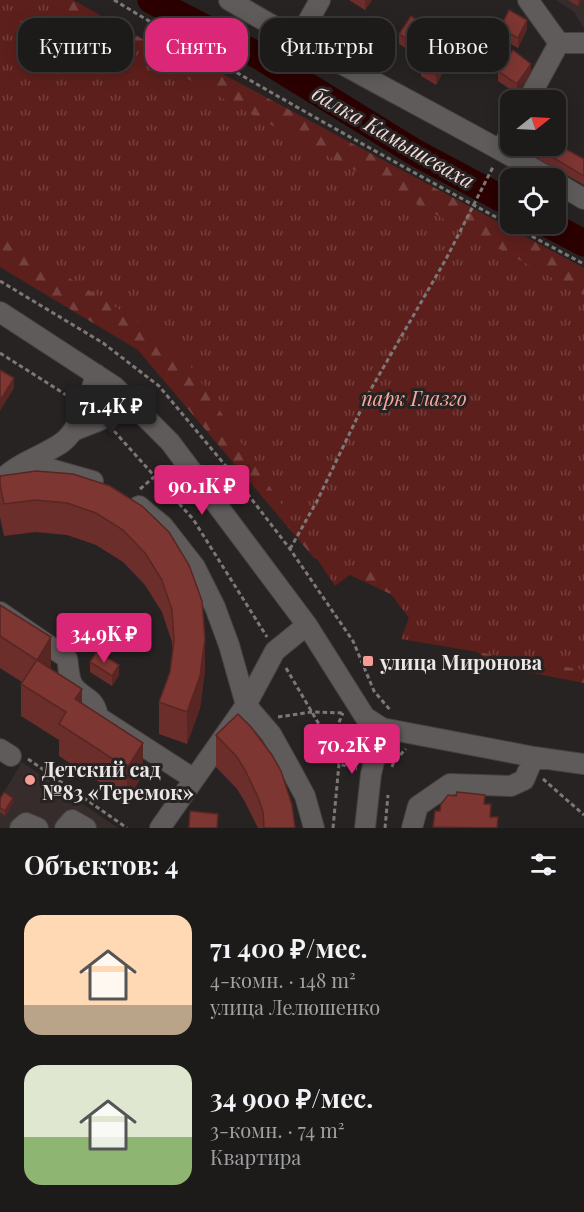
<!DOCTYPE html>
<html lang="ru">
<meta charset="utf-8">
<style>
:root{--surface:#1d1a1a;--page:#252323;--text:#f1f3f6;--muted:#a0a1a2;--line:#3b3839;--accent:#db2777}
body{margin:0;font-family:"Playfair Display",serif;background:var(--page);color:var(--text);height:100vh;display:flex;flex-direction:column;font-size:22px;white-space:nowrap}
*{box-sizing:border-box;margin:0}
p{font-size:20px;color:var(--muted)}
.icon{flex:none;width:33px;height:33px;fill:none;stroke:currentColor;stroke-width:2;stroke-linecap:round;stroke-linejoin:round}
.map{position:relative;height:828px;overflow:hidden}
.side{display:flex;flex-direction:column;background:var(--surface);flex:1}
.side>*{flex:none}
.guide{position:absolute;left:18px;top:18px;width:549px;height:54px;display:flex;gap:12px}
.needle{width:39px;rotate:72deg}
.controls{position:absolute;left:500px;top:90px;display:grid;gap:12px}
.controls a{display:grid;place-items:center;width:66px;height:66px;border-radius:12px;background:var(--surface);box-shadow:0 3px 15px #0003,0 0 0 2px var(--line);font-size:30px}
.price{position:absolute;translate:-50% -51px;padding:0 14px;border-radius:6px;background:var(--accent);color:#fff;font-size:20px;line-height:39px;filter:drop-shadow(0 2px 3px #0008)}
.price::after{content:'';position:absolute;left:50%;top:36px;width:18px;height:14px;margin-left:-9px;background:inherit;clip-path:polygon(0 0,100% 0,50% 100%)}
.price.current{background:#222;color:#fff}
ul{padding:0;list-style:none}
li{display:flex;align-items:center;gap:18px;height:150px;padding:0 24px}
li span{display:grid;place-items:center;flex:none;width:168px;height:120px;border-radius:18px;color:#555}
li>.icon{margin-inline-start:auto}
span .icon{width:72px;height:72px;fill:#fffc;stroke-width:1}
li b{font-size:26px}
h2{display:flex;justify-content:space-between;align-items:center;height:72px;padding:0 24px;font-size:26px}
.tag{padding:0 21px;border-radius:18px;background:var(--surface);box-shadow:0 3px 15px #0003,0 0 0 2px var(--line);font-size:21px;line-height:54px}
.tag.current{background:var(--accent);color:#fff}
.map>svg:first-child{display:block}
</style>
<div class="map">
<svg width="584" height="828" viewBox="0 0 584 828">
<defs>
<pattern id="forest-firs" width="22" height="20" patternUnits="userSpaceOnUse" patternTransform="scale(1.5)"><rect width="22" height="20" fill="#5d1f1c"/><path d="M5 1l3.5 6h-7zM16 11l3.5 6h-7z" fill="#74403d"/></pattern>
<pattern id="park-tufts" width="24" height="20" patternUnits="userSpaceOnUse" patternTransform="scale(1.5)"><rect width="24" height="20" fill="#5d1f1c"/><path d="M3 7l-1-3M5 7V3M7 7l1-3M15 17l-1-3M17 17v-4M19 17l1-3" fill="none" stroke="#74403d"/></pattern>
</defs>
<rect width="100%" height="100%" fill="#272322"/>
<path fill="#362c2b" d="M556 0H584V28L574 12Z
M22 762 118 828H0V799Z"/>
<path fill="url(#forest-firs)" d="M0 0H73L164 51 169 45 584 268V683L496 666 416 606 314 558 138 350 0 267Z"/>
<path fill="url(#park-tufts)" d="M0 0H51L207 90 584 295V670L401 639 409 618 367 562 335 586 178 347 0 234Z"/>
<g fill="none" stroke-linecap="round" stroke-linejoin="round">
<path stroke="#2b0000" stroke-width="27" d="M151 0 259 56 416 153 510 203
M548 224 584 243"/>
<defs>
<path id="minor" d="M229 0C334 63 444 117 550 178
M528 0 559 43H584
M297 41 320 0
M528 100 559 43
M501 150 510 133
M555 182 584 199
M0 312 115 387 170 442 307 625 365 717 382 728 534 757 584 764
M73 431 103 419 132 403
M26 462 93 481
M0 481C17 463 40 457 60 444 80 431 90 395 96 374
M139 506 163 526 195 567 215 607 229 645 246 705 271 734 290 768 305 796 314 828
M0 612 67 658C69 668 68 679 74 687 85 700 95 697 98 717L194 779
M0 749 11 756
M20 828 26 823 38 828
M65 828 72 820 86 828
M160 828 246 705 275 651 307 625
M365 828 371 774 382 728
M412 828 418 806 450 784 511 786 524 780 534 757"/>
</defs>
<use href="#minor" stroke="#444140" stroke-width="22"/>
<path stroke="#7c7877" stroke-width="3" stroke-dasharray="4.5 3" stroke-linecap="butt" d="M114 0C268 93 425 180 584 264
M0 281 103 343 159 386 230 471 290 549 353 641 374 691 391 711
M0 353 71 398
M114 431 193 519 267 637
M140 489 154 477
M290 549 317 501 371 389 446 259 494 165
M286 668 330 743 339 764 357 769
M278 717 312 712 343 713
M330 743 343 713
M28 759 127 828
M392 767 394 761 406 749
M543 779 584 815
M333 828 339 764
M385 828 388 795"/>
<use href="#minor" stroke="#5f5b5a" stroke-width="20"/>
</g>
<path fill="#6c2e2b" d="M349 0H372L365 10Z
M568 0H582L578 6Z
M500 28 527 29 518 48 500 38Z
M481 31 471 47 462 41V36Z
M399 34 428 36 417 55 399 44Z
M421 67H446L436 85 421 76Z
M498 71 531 73 517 94 498 81Z
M510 100V123L501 118V113Z
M537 148 584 159V185L537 158Z
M0 476 142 506 205 671 200 708 187 744 159 734V702L170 672 173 654 172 642 162 612 145 585 123 562 96 545 67 535 35 532 4 536 0 517Z
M0 605 51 669 143 775 127 800 59 756V740L21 716V684L22 682 0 668Z
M90 662 119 675 112 686 90 672Z
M238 714 295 828H258L245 802 237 789 216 767V735Z
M0 799 13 803 5 816 0 812Z"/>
<path fill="#582623" d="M365 0H372L365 10Z
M579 0H582L578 6V1Z
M527 20V29L518 48V38Z
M481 26V31L471 47V42Z
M428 27V36L417 55V45Z
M446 58V67L436 85V75Z
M531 64V73L517 94V84Z
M14 378V388L0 411V401Z
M51 637V669L37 660Z
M205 639V671L200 708 187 744V712Z
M119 665V675L112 686V676Z
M82 689V721L75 699Z
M143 743V775L127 800V768Z
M13 798V803L5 816V811Z"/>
<path fill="#7e3632" stroke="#582623" stroke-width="1.5" d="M509 10 527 20 518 38 500 28Z
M411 16 428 27 417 45 399 34Z
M472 21 481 26 471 42 462 36Z
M430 49 446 58 436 75 421 67Z
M513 50 531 64 517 84 498 71Z
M510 98 515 100H510V118L501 113Z
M555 143 584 159V176L537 148 538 146H555Z
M0 370 14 378 0 401Z
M36 471 73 474 110 486 142 506 169 532 189 565 202 601 205 639 200 676 187 712 159 702 170 672 174 641 172 610 162 580 145 553 123 530 96 513 67 503 35 500 4 504 0 485V476Z
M0 605 51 637 37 660 82 689 75 699 143 743 127 768 59 724 66 712 21 684 37 660 0 636Z
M97 651 119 665 112 676 90 662Z
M238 714 251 727 272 755 281 771 292 805 295 828H264L263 812 258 797 245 770 237 757 216 735Z
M4 792 13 798 5 811 0 808V799Z
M457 792 485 795 484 804H491L490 817H498L497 828 433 827 435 811H440L441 804 448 795 456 796Z
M190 811 218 814 217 828H189Z"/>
<g fill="#f59c94" stroke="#272322" stroke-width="2">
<rect x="362" y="655" width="12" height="12" rx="3"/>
<circle cx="30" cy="780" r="6"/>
</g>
<g text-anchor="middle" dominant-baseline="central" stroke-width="6" stroke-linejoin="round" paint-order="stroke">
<g font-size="20" font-style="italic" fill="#fea79f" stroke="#272322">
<text x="414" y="397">парк Глазго</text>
</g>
<g font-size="20" font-weight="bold" fill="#eae7e6" stroke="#272322" text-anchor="start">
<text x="380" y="661">улица Миронова</text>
<text x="42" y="768">Детский сад<tspan x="42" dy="23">№83 «Теремок»</tspan></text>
</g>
<g font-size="21" font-style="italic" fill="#f2dbd8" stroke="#272322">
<text transform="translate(394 136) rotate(30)">балка Камышеваха</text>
</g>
</g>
</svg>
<div class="controls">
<a><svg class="needle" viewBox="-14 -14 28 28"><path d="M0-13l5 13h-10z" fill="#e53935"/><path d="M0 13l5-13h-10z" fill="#a0a1a2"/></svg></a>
<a><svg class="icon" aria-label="locate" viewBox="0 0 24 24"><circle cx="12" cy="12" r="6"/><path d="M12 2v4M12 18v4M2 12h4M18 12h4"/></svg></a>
</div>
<b class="price current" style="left:111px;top:436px">71.4K ₽</b>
<b class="price" style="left:202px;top:516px">90.1K ₽</b>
<b class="price" style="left:104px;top:664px">34.9K ₽</b>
<b class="price" style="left:352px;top:775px">70.2K ₽</b>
<div class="guide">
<a class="tag">Купить</a>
<a class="tag current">Снять</a>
<a class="tag">Фильтры</a>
<a class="tag">Новое</a>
</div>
</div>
<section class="side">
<h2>Объектов: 4<svg class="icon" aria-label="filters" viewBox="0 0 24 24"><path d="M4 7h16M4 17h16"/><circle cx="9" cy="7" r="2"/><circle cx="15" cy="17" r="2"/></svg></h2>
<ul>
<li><span style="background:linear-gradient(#ffd9b3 75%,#b9a48a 0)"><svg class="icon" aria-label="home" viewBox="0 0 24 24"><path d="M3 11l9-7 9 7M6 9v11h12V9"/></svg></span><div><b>71 400 ₽/мес.</b><p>4-комн. · 148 m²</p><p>улица Лелюшенко</p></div></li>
<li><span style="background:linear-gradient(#dfe7d0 60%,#8fb573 0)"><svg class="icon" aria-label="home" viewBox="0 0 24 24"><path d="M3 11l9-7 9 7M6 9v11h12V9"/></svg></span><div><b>34 900 ₽/мес.</b><p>3-комн. · 74 m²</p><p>Квартира</p></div></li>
</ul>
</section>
